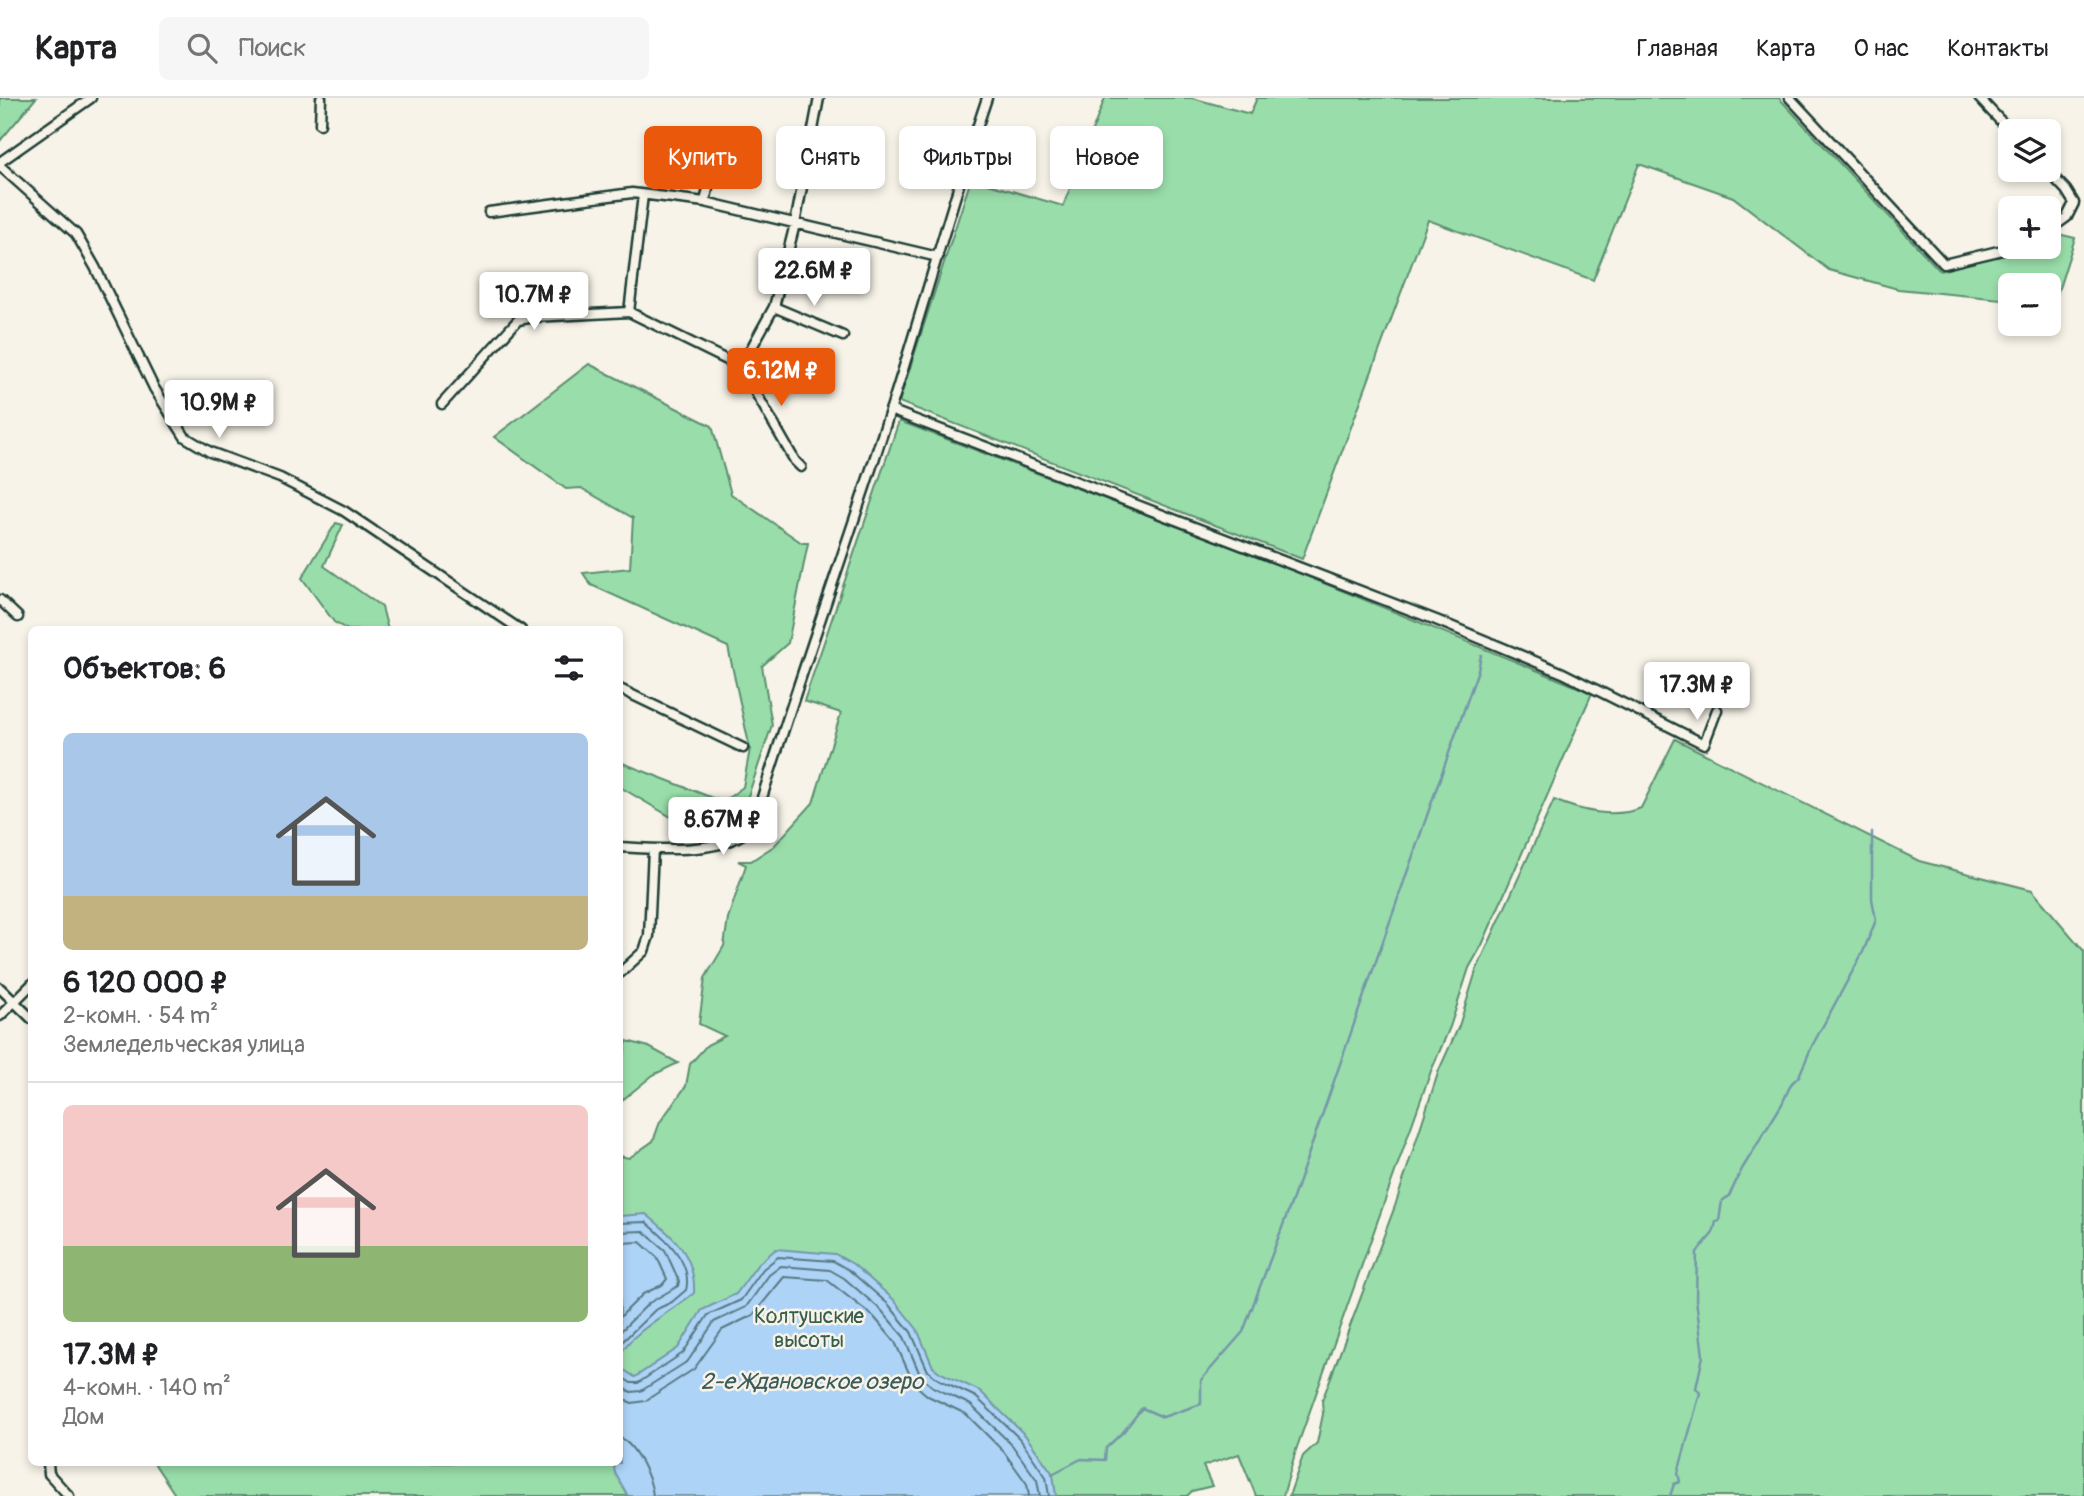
<!DOCTYPE html>
<html lang="ru">
<meta charset="utf-8">
<style>
:root{--surface:#fff;--page:#f6f6f6;--text:#202124;--muted:#757577;--line:#e0e0e0;--accent:#ea580c}
body{margin:0;font-family:Pangolin,sans-serif;background:var(--page);color:var(--text);height:100vh;display:flex;flex-direction:column;font-size:26px;white-space:nowrap}
*{box-sizing:border-box;margin:0}
p{font-size:23px;color:var(--muted)}
.icon{flex:none;width:38px;height:38px;fill:none;stroke:currentColor;stroke-width:2;stroke-linecap:round;stroke-linejoin:round}
.map{position:relative;flex:1;overflow:hidden}
.side{position:absolute;left:28px;top:528px;width:595px;height:840px;display:flex;flex-direction:column;background:var(--surface);border-radius:10px;box-shadow:0 4px 10px #0003}
.side>*{flex:none}
.top-card{position:absolute;left:644px;top:28px;width:665px;height:63px;display:flex;gap:14px}
.buttons{position:absolute;left:1998px;top:21px;display:grid;gap:14px}
.buttons a{display:grid;place-items:center;width:63px;height:63px;border-radius:10px;background:var(--surface);box-shadow:0 4px 10px #0003;font-size:35px}
.price{position:absolute;translate:-50% -60px;padding:0 16px;border-radius:7px;background:#fff;color:#222;font-size:23px;line-height:46px;filter:drop-shadow(0 2px 4px #0008)}
.price::after{content:'';position:absolute;left:50%;top:42px;width:21px;height:16px;margin-left:-10px;background:inherit;clip-path:polygon(0 0,100% 0,50% 100%)}
.price.on{background:var(--accent);color:#fff}
ul{padding:0;list-style:none}
li{display:grid;align-content:center;gap:14px;height:371px;padding:0 35px}
li+li{border-top:2px solid var(--line)}
li span{display:grid;place-items:center;height:217px;border-radius:10px;color:#555}
li>.icon{margin-inline-start:auto}
span .icon{width:126px;height:126px;fill:#fffc;stroke-width:1}
li b{font-size:30px}
h2{display:flex;justify-content:space-between;align-items:center;height:84px;padding:0 35px;font-size:30px}
.chip{padding:0 24px;border-radius:10px;background:var(--surface);box-shadow:0 4px 10px #0003;font-size:24px;line-height:63px}
.chip.on{background:var(--accent);color:#fff}
header{display:flex;align-items:center;gap:42px;box-sizing:border-box;height:98px;padding:0 35px;background:var(--surface);border-bottom:2px solid var(--line)}
header strong{font-size:33px}
nav{display:flex;gap:38px;margin-inline-start:auto;font-size:24px}
.search{width:490px;height:63px;background:var(--page);display:flex;align-items:center;gap:18px;box-sizing:border-box;padding:0 24px;border-radius:10px;color:var(--muted);font-size:26px}
.map>svg:first-child{display:block}
</style>
<header>
<strong>Карта</strong>
<div class="search"><svg class="icon" aria-label="search" viewBox="0 0 24 24"><circle cx="10" cy="10" r="6"/><path d="M15 15l6 6"/></svg>Поиск</div>
<nav><a>Главная</a><a>Карта</a><a>О нас</a><a>Контакты</a></nav>
</header>
<div class="map">
<svg width="2084" height="1398" viewBox="0 0 2084 1398">
<rect width="100%" height="100%" fill="#f7f3e8"/>
<filter id="ink" filterUnits="userSpaceOnUse"><feTurbulence type="fractalNoise" baseFrequency=".0143" numOctaves="2"/><feDisplacementMap in="SourceGraphic" scale="14" xChannelSelector="R" yChannelSelector="G"/><feConvolveMatrix kernelMatrix="1 2 1 2 8 2 1 2 1" color-interpolation-filters="sRGB"/></filter>
<g filter="url(#ink)">
<path fill="#99deaa" stroke="#5c8e6f" stroke-width="2" d="M0 0H36L0 43Z
M1105 0H1192L1250 16 1257 0H1779L1940 173 2030 149H2049V137L2054 135 2075 140 2054 206 2049 205V187H2011V202L1898 191 1829 172 1733 99 1639 66 1593 182 1428 122 1302 461 899 304 971 81 1063 108Z
M589 266 712 328 731 396 802 445H808L788 545 762 568 772 627 744 710 718 733 705 739 620 689V664L723 704 743 689 750 651 728 549 591 487 583 475 630 470 633 420 581 390 566 391 494 339Z
M899 323 1287 470 1592 595 1482 847 1469 870 1450 929 1431 973 1296 1352 1283 1398H1256L1239 1356 1203 1368 1212 1388 1192 1393 1187 1398H176L154 1365H620V1058L629 1060 653 1043 660 1024 686 988 690 966 707 947 725 938 699 926 705 880 724 848 728 820 746 767 738 763H751L774 748 813 705 841 615 804 603Z
M336 425 343 427 324 468 382 509 388 532H348L334 524 302 480Z
M1675 641 1919 763 2032 792 2084 853V1398H1289L1303 1358 1317 1345 1323 1316 1322 1303 1395 1108 1439 972 1459 928 1476 873 1554 702C1580 713 1614 721 1641 710Z
M627 943 649 949 678 965 653 977 620 1004V972Z"/>
<path fill="#add3f7" stroke="#7497a9" stroke-width="2" d="M646 1116C673 1138 696 1157 694 1195 677 1209 631 1235 622 1254 620 1258 621 1266 621 1270L635 1279 678 1250 702 1212 736 1196 758 1166 776 1151 835 1156 853 1166 893 1201 917 1231 933 1269 941 1275 980 1293 1025 1337 1053 1376 1056 1398H628L615 1375 613 1365H620V1118Z"/>
<g fill="none" stroke-linecap="round" stroke-linejoin="round">
<path stroke="#587982" stroke-width="2" d="M620 1125 646 1124C665 1140 693 1164 686 1192L672 1204 655 1212 620 1246
M620 1134 643 1133 665 1152 679 1183 678 1188 649 1205 620 1234
M620 1145 640 1144 657 1159 667 1181 662 1187 643 1196 620 1219
M620 1278 631 1285H638L683 1255 708 1217 741 1202 763 1171 778 1159 833 1163 849 1172 888 1206 911 1234 928 1273 938 1281 976 1299 1020 1341 1046 1379 1049 1398
M620 1288 631 1294 641 1293 688 1263 714 1224 746 1209 769 1177 781 1168 830 1172 844 1180 881 1212 904 1239 921 1279 933 1289 971 1307 1012 1347 1037 1382 1040 1398
M620 1300 632 1305 645 1303 694 1271 722 1232 753 1217 784 1179 827 1182 874 1219 895 1244 914 1286 928 1298 966 1316 1004 1354 1027 1386 1029 1398
M620 1340C635 1346 652 1382 653 1398"/>
<path stroke="#7497a9" stroke-width="2.5" d="M1052 1376 1081 1361 1105 1362 1106 1350 1124 1333 1142 1310 1163 1319 1201 1306V1282L1243 1234 1292 1103 1478 572 1481 557
M1670 1398 1674 1386 1680 1384 1678 1375 1700 1295 1696 1290 1703 1258 1696 1201 1697 1154 1713 1135 1716 1124 1719 1123 1722 1103 1729 1098 1742 1071 1782 1006 1791 986 1799 978 1812 948 1863 854 1876 822 1872 801V734"/>
<defs>
<path id="minor" d="M1790 0 1944 166 2015 149
M1979 0 2011 34
M320 26 321 0
M0 64 91 0
M0 68 76 136 95 169 154 290 185 339 210 354 280 380 344 413 521 532
M2047 72 2066 92 2074 105 2067 119 2049 132
M705 104 721 33
M489 114 632 95 705 104 938 159
M774 209 843 238
M629 214 643 97
M741 269 774 209 795 126 819 0
M741 269 795 363 801 369
M442 306 518 222 534 219 629 214 741 269
M890 312 1436 522 1563 575 1704 646 1717 612
M0 502 18 519
M620 591 743 650
M620 749C655 751 711 756 741 737 747 733 751 725 756 719 798 582 847 447 891 310 924 207 952 103 987 0
M620 875 644 853 649 838 653 751
M0 890 32 921
M0 918 32 886
M48 1365 49 1376 69 1398"/>
</defs>
<use href="#minor" stroke="#1f3d34" stroke-width="13"/>
<use href="#minor" stroke="#f7f3e8" stroke-width="8"/>
</g>
</g>
<g text-anchor="middle" dominant-baseline="central" stroke-width="5" stroke-linejoin="round" paint-order="stroke">
<g font-size="21" fill="#375d4c" stroke="#f7f3e8">
<text x="809" y="1218">Колтушские<tspan x="809" dy="24">высоты</tspan></text>
</g>
<g font-size="23" font-style="italic" fill="#3b5b5b" stroke="#f7f3e8">
<text x="812" y="1283">2-е Ждановское озеро</text>
</g>
</g>
</svg>
<div class="buttons">
<a><svg class="icon" aria-label="layers" viewBox="0 0 24 24"><path d="M12 4l9 5-9 5-9-5zM3 14l9 5 9-5"/></svg></a>
<a>+</a>
<a>−</a>
</div>
<b class="price" style="left:814px;top:210px">22.6M ₽</b>
<b class="price" style="left:534px;top:234px">10.7M ₽</b>
<b class="price on" style="left:781px;top:310px">6.12M ₽</b>
<b class="price" style="left:219px;top:342px">10.9M ₽</b>
<b class="price" style="left:1697px;top:624px">17.3M ₽</b>
<b class="price" style="left:723px;top:759px">8.67M ₽</b>
<div class="top-card">
<a class="chip on">Купить</a>
<a class="chip">Снять</a>
<a class="chip">Фильтры</a>
<a class="chip">Новое</a>
</div>
<section class="side">
<h2>Объектов: 6<svg class="icon" aria-label="filters" viewBox="0 0 24 24"><path d="M4 7h16M4 17h16"/><circle cx="9" cy="7" r="2"/><circle cx="15" cy="17" r="2"/></svg></h2>
<ul>
<li><span style="background:linear-gradient(#a9c7e8 75%,#c2b280 0)"><svg class="icon" aria-label="home" viewBox="0 0 24 24"><path d="M3 11l9-7 9 7M6 9v11h12V9"/></svg></span><div><b>6 120 000 ₽</b><p>2-комн. · 54 m²</p><p>Земледельческая улица</p></div></li>
<li><span style="background:linear-gradient(#f6c9c9 65%,#8fb573 0)"><svg class="icon" aria-label="home" viewBox="0 0 24 24"><path d="M3 11l9-7 9 7M6 9v11h12V9"/></svg></span><div><b>17.3M ₽</b><p>4-комн. · 140 m²</p><p>Дом</p></div></li>
</ul>
</section>
</div>
